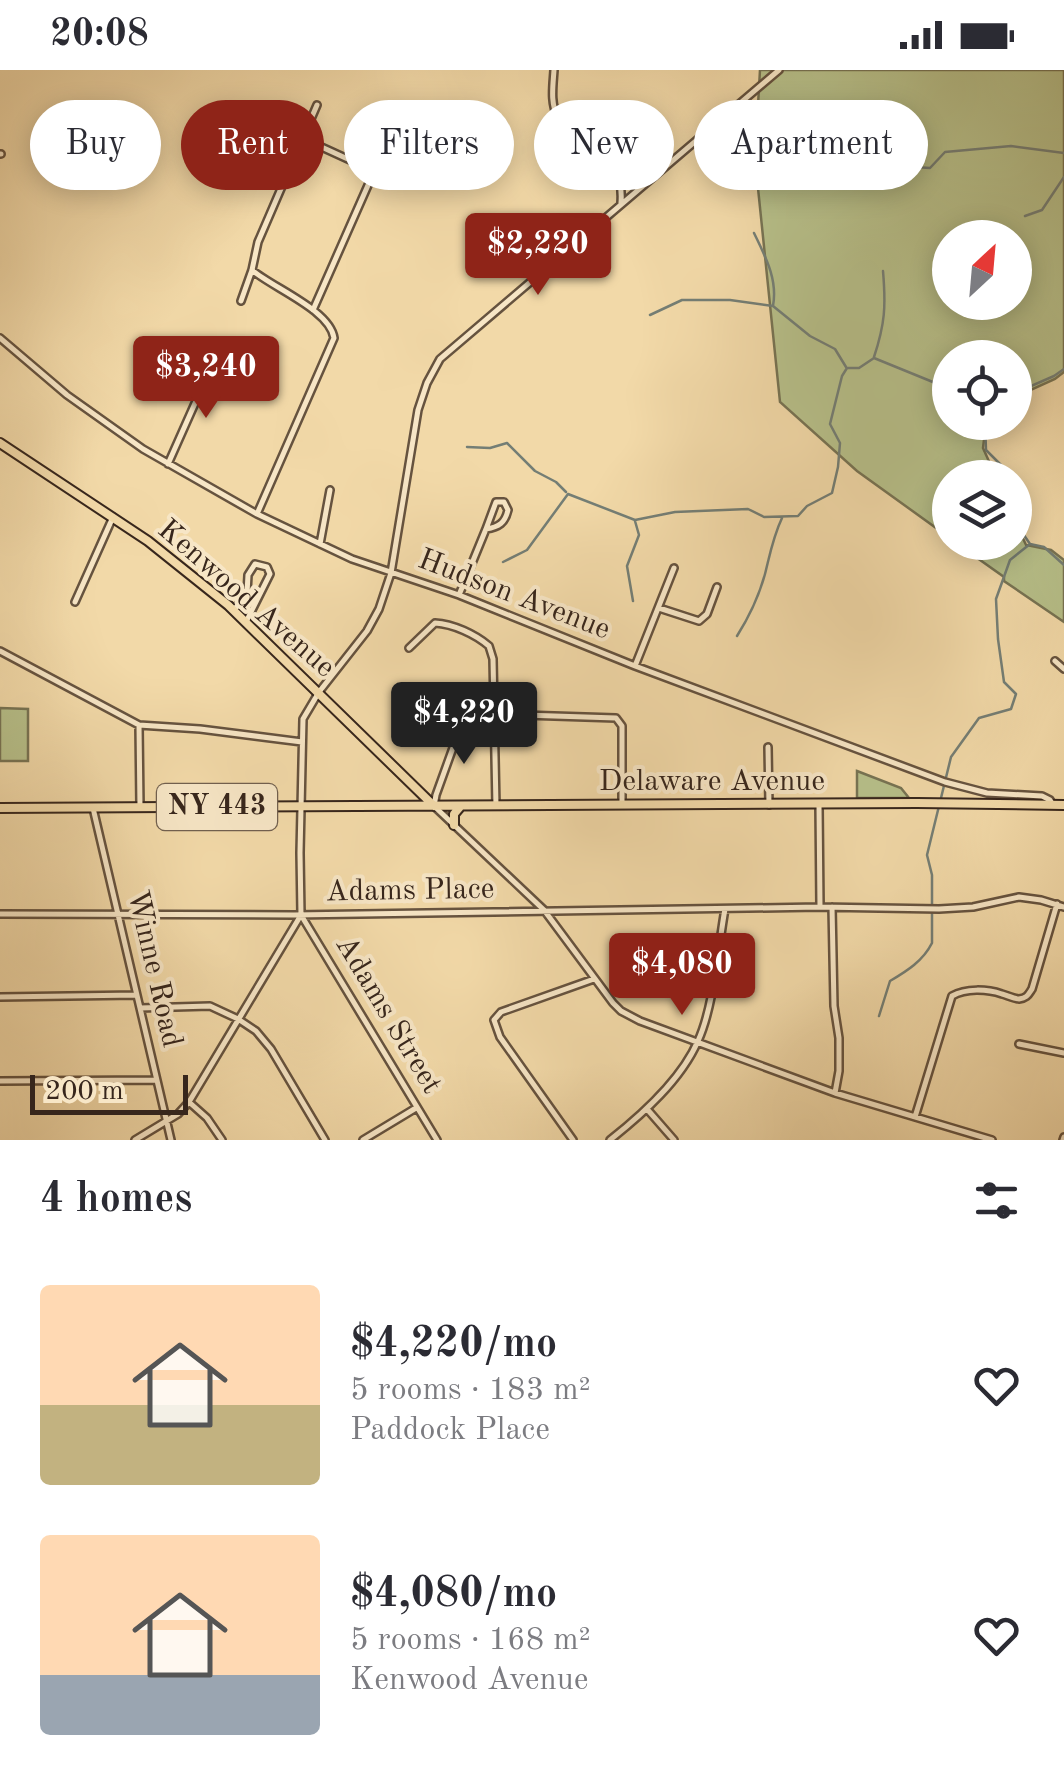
<!DOCTYPE html>
<meta charset="utf-8">
<style>
:root{--surface:#fff;--page:#f2f2f3;--text:#2b2b33;--muted:#7c7c81;--accent:#8f2418}
body{margin:0;font-family:"Old Standard TT",serif;background:var(--page);color:var(--text);height:100vh;display:flex;flex-direction:column;font-size:38px;white-space:nowrap}
*{box-sizing:border-box;margin:0}
p{font-size:32px;color:var(--muted)}
.icon{flex:none;width:55px;height:55px;fill:none;stroke:currentColor;stroke-width:2;stroke-linecap:round;stroke-linejoin:round}
.map{position:relative;height:1070px;overflow:hidden}
.side{display:flex;flex-direction:column;background:var(--surface);flex:1}
.side>*{flex:none}
.hud{position:absolute;left:30px;top:30px;width:1005px;height:90px;display:flex;gap:20px}
.needle{width:65px;rotate:26deg}
.fabs{position:absolute;left:932px;top:150px;display:grid;gap:20px}
.fabs a{display:grid;place-items:center;width:100px;height:100px;border-radius:50%;background:var(--surface);box-shadow:0 5px 25px #0003;font-size:50px}
.scale{position:absolute;left:30px;bottom:25px;width:158px;box-sizing:border-box;padding-left:10px;border:5px solid #37261c;border-top:0;font-size:28px;line-height:35px;white-space:nowrap;color:#37261c;-webkit-text-stroke:8px #f7e6c6;paint-order:stroke}
.price{position:absolute;translate:-50% -85px;padding:0 22px;border-radius:10px;background:var(--accent);color:#fff;font-size:32px;line-height:65px;filter:drop-shadow(0 2px 5px #0008)}
.price::after{content:'';position:absolute;left:50%;top:60px;width:30px;height:22px;margin-left:-15px;background:inherit;clip-path:polygon(0 0,100% 0,50% 100%)}
.price.selected{background:#222;color:#fff}
ul{padding:0;list-style:none}
li{display:flex;align-items:center;gap:30px;height:250px;padding:0 40px}
li span{display:grid;place-items:center;flex:none;width:280px;height:200px;border-radius:10px;color:#555}
li>.icon{margin-inline-start:auto}
span .icon{width:120px;height:120px;fill:#fffc;stroke-width:1}
li b{font-size:42px}
h2{display:flex;justify-content:space-between;align-items:center;height:120px;padding:0 40px;font-size:42px}
.tag{padding:0 35px;border-radius:45px;background:var(--surface);box-shadow:0 5px 25px #0003;font-size:35px;line-height:90px}
.tag.selected{background:var(--accent);color:#fff}
.status{display:flex;justify-content:space-between;align-items:center;height:70px;padding:0 50px;background:var(--surface);direction:ltr}
.status svg{height:28px;fill:currentColor}
.map>svg:first-child{display:block}
</style>
<div class="status"><b>20:08</b><svg viewBox="0 0 49 12"><path d="M0 12V9h3v3zM5 12V6h3v6zM10 12V3h3v9zM15 12V0h3v12zM26 1h20v11H26zM47 4h2v5h-2z"/></svg></div>
<div class="map">
<svg width="1064" height="1070" viewBox="0 0 1064 1070">
<rect width="100%" height="100%" fill="#f2d9a8"/>
<filter id="stains"><feTurbulence type="fractalNoise" baseFrequency=".002" numOctaves="4"/><feColorMatrix values="0 0 0 0 .2 0 0 0 0 .09 0 0 0 0 .02 0 0 0 .5 -.17"/></filter>
<radialGradient id="worn" r=".72"><stop offset=".6" stop-color="#630" stop-opacity="0"/><stop offset="1" stop-color="#630" stop-opacity=".3"/></radialGradient>
<path fill="#b7c08a" stroke="#777353" stroke-width="2.5" fill-rule="evenodd" d="M760 0H1064V302L1055 309 1015 327V288H950V352L986 353 983 378 996 407 950 408V468L857 401 780 332 755 89ZM950 168H1015V232H950Z
M1015 451 1026 475 1051 480 1064 490V552L1004 511V507L956 473 1015 472Z
M0 638 28 639V691H0Z
M857 701 901 718 909 728H857Z"/>
<g fill="none" stroke-linecap="round" stroke-linejoin="round">
<path stroke="#747e75" stroke-width="2.5" d="M853 61 869 67 914 97 930 98 945 82 1011 76 1064 83
M1025 146 1042 140 1064 107
M754 163C765 186 778 209 773 236
M650 245 682 230H730L773 236 810 266 835 279 846 297
M874 287C885 254 886 236 883 201
M1015 323 1054 306 1064 299
M985 352 986 380 1001 395 1002 408
M467 377 490 378 507 373 535 401 556 412 566 422
M1015 452 1030 474 1044 477 1064 495
M503 492 527 480 568 424 635 450 675 442 748 439 764 447 798 446 807 436 832 423 838 397 840 373 830 354 842 306 847 298H859L874 288 950 319
M633 531 627 496 639 465 635 451
M737 566C749 547 759 526 765 504 770 484 773 467 782 448
M941 728 951 687 979 648 1011 639 1016 624 1004 612 998 569 996 529 1010 490 1030 474
M879 946 890 911C907 901 923 891 932 873V805L927 785 939 736"/>
<defs>
<path id="minor" d="M554 0C553 16 550 33 558 48 580 86 625 74 621 133
M304 69 374 101
M0 84H1
M252 200C273 218 330 240 334 268L257 444
M241 231 252 200 258 172 317 35
M313 240 384 79
M0 268 67 325 143 379 257 444 352 489 459 525 635 596 945 712 987 723 1042 726 1050 730 1053 735
M168 394 212 295
M496 432H504L508 440C505 453 499 457 486 459Z
M320 474 330 420
M459 525 486 459
M75 532 113 447
M659 538 699 551 707 544 717 517
M234 540 247 523 248 505 255 494 267 497 270 504 246 552
M409 578 435 553C453 554 475 564 489 576L493 589 496 736
M0 581 139 655 200 659 302 672
M1055 591 1064 599
M635 596 674 498
M494 644 616 648 622 656V734
M463 650 436 725 434 736 544 840 613 933 621 941 640 951 835 1023 992 1070
M139 655 140 737
M768 677 769 735
M819 735 820 837
M93 738 171 1070
M832 837 834 936 839 968V1001L835 1023
M0 844 294 845 820 837 939 839 973 837 1019 827 1041 830 1064 837
M0 927 137 925
M140 938 210 936 238 949 256 961 271 979 325 1070
M1019 974 1064 983
M0 1011 156 1010
M189 1032 207 1048 222 1070
M647 1039 674 1070
M915 1047 952 926C966 918 987 919 1002 924 1006 925 1015 929 1019 929 1027 928 1028 925 1032 919L1057 834
M135 1070 178 1044 189 1032 301 845
M363 1070 416 1038
M437 1070 301 845 300 783 303 649 319 622 367 561 379 539 391 503 418 340 427 313 440 289 779 0
M573 1070 500 967 494 950 501 942 594 909
M610 1070C643 1044 681 1010 698 971 714 936 718 878 725 839
M1063 1070 1064 1067"/>
<path id="major" d="M0 373 148 471 228 535 434 736
M0 738 917 733 1064 735
M454 755V744L460 737"/>
</defs>
<use href="#minor" stroke="#66533f" stroke-width="10"/>
<use href="#major" stroke="#37261c" stroke-width="12"/>
<use href="#minor" stroke="#f7e6c6" stroke-width="5"/>
<use href="#major" stroke="#f2d9a8" stroke-width="8"/>
</g>
<g text-anchor="middle" dominant-baseline="central" stroke-width="8" stroke-linejoin="round" paint-order="stroke">
<rect fill="#f7e6c6" stroke="#71604f" stroke-width="2.5" x="157" y="714" width="120" height="46" rx="8"/>
<g font-size="28" font-weight="bold" fill="#37261c">
<text x="217" y="737">NY 443</text>
</g>
<g font-size="30" fill="#37261c" stroke="#f7e6c6">
<text transform="translate(514 525) rotate(21)">Hudson Avenue</text>
<text transform="translate(246 529) rotate(41)">Kenwood Avenue</text>
<text x="712" y="712">Delaware Avenue</text>
<text transform="translate(410 821) rotate(-1)">Adams Place</text>
<text transform="translate(154 899) rotate(77)">Winne Road</text>
<text transform="translate(388 945) rotate(59)">Adams Street</text>
</g>
</g>
<rect width="100%" height="100%" filter="url(#stains)"/>
<rect width="100%" height="100%" fill="url(#worn)"/>
</svg>
<div class="fabs">
<a><svg class="needle" viewBox="-14 -14 28 28"><path d="M0-13l5 13h-10z" fill="#e53935"/><path d="M0 13l5-13h-10z" fill="#7c7c81"/></svg></a>
<a><svg class="icon" aria-label="locate" viewBox="0 0 24 24"><circle cx="12" cy="12" r="6"/><path d="M12 2v4M12 18v4M2 12h4M18 12h4"/></svg></a>
<a><svg class="icon" aria-label="layers" viewBox="0 0 24 24"><path d="M12 4l9 5-9 5-9-5zM3 14l9 5 9-5"/></svg></a>
</div>
<div class="scale">200 m</div>
<b class="price" style="left:538px;top:228px">$2,220</b>
<b class="price" style="left:206px;top:351px">$3,240</b>
<b class="price selected" style="left:464px;top:697px">$4,220</b>
<b class="price" style="left:682px;top:948px">$4,080</b>
<div class="hud">
<a class="tag">Buy</a>
<a class="tag selected">Rent</a>
<a class="tag">Filters</a>
<a class="tag">New</a>
<a class="tag">Apartment</a>
</div>
</div>
<section class="side">
<h2>4 homes<svg class="icon" aria-label="filters" viewBox="0 0 24 24"><path d="M4 7h16M4 17h16"/><circle cx="9" cy="7" r="2"/><circle cx="15" cy="17" r="2"/></svg></h2>
<ul>
<li><span style="background:linear-gradient(#ffd9b3 60%,#c2b280 0)"><svg class="icon" aria-label="home" viewBox="0 0 24 24"><path d="M3 11l9-7 9 7M6 9v11h12V9"/></svg></span><div><b>$4,220/mo</b><p>5 rooms · 183 m²</p><p>Paddock Place</p></div><svg class="icon" aria-label="heart" viewBox="0 0 24 24"><path d="M12 20l-8-8c-3-5 5-10 8-4 3-6 11-1 8 4z"/></svg></li>
<li><span style="background:linear-gradient(#ffd9b3 70%,#9aa5b1 0)"><svg class="icon" aria-label="home" viewBox="0 0 24 24"><path d="M3 11l9-7 9 7M6 9v11h12V9"/></svg></span><div><b>$4,080/mo</b><p>5 rooms · 168 m²</p><p>Kenwood Avenue</p></div><svg class="icon" aria-label="heart" viewBox="0 0 24 24"><path d="M12 20l-8-8c-3-5 5-10 8-4 3-6 11-1 8 4z"/></svg></li>
</ul>
</section>
